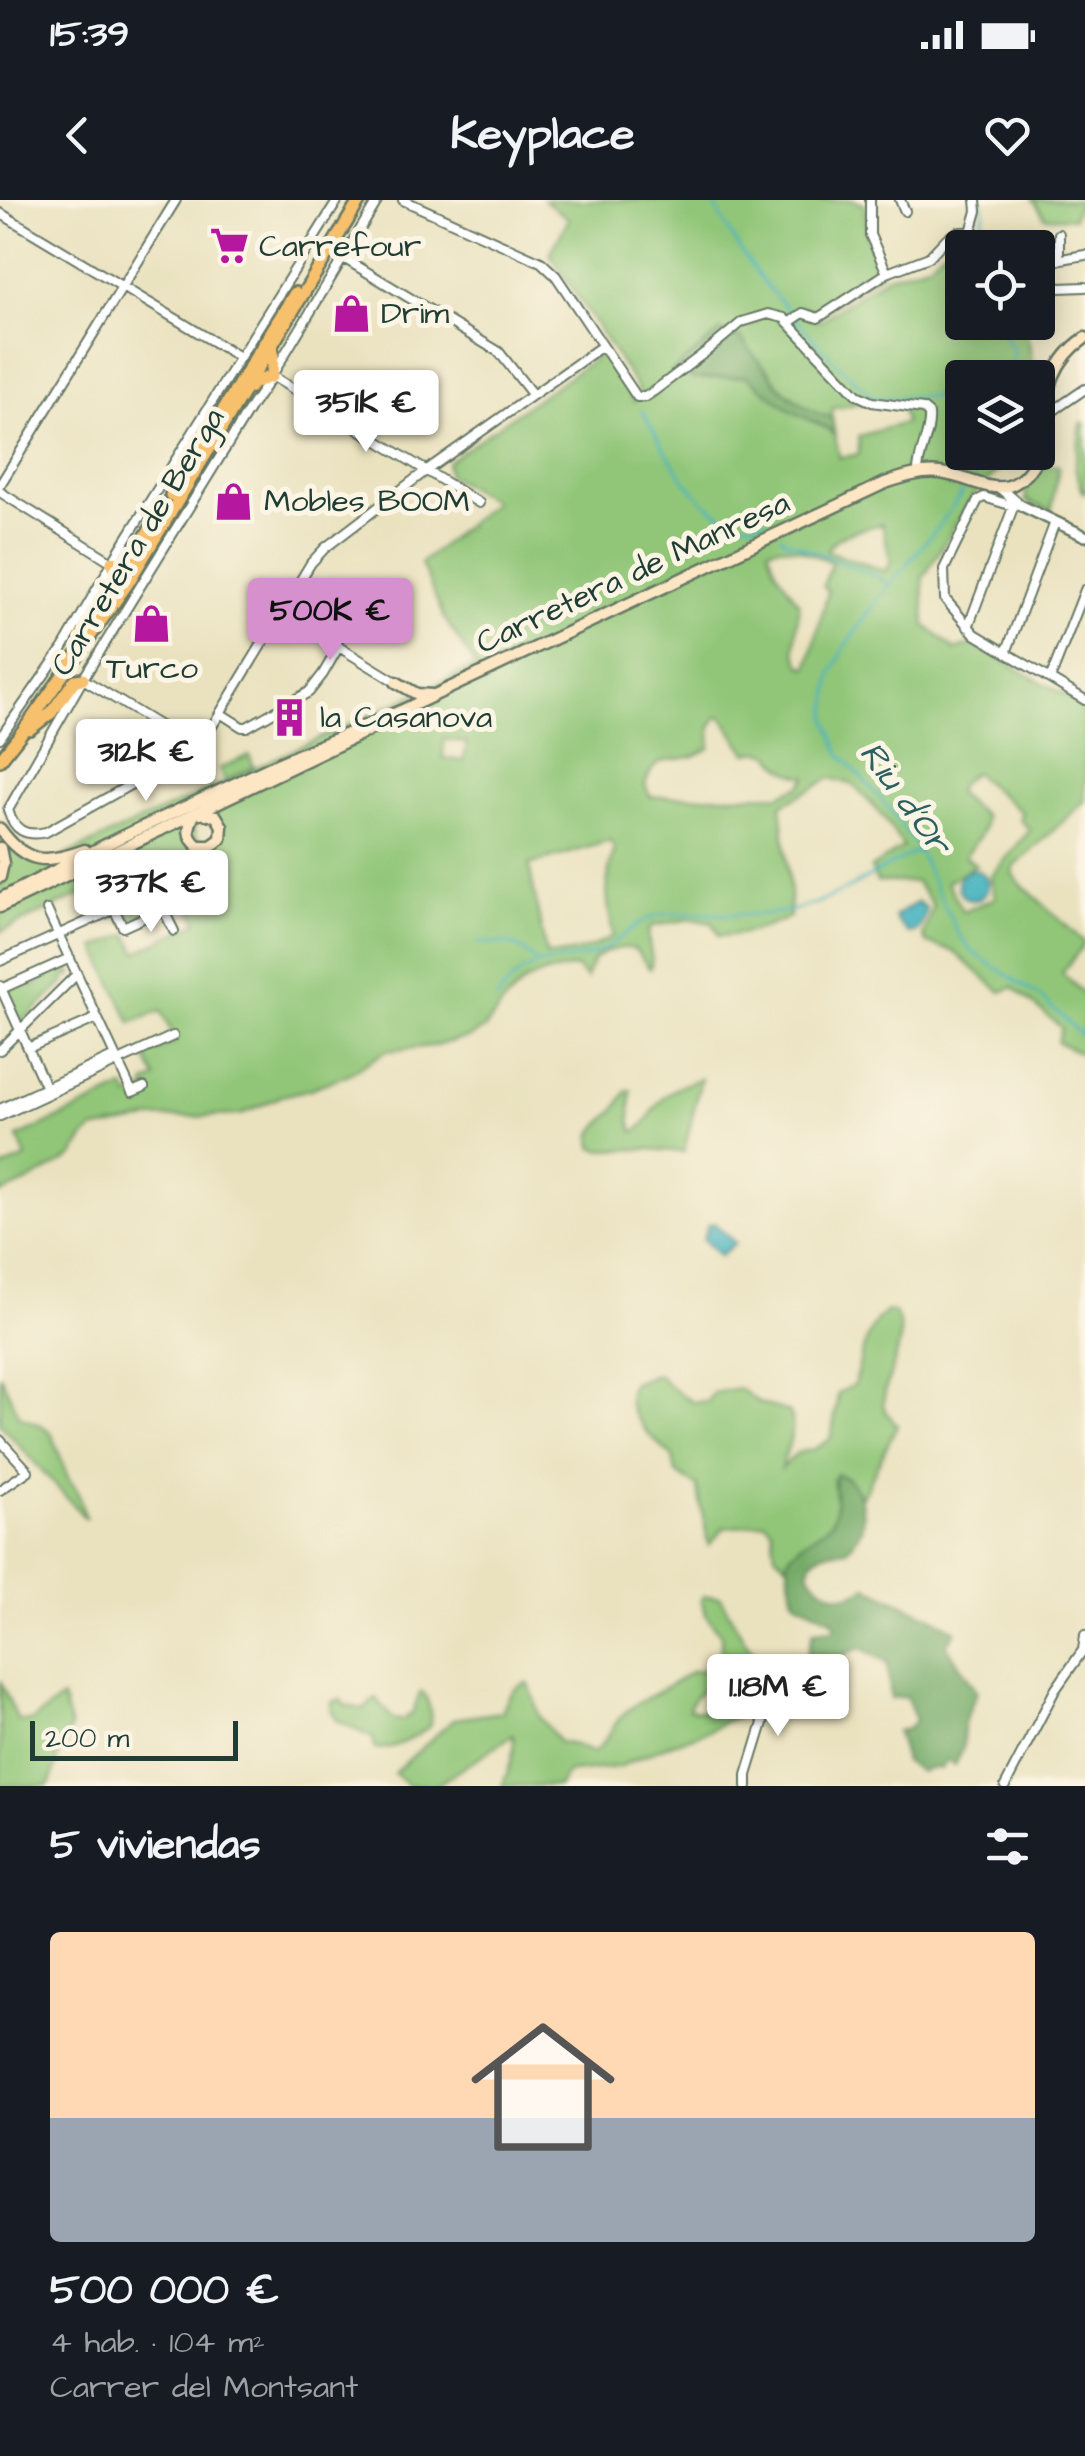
<!DOCTYPE html>
<html lang="es">
<meta charset="utf-8">
<style>
:root{--surface:#171b24;--page:#20242c;--text:#f1f3f6;--muted:#9ea1a6;--accent:#d690ce}
body{margin:0;font-family:"Architects Daughter",sans-serif;background:var(--page);color:var(--text);height:100vh;display:flex;flex-direction:column;font-size:38px;white-space:nowrap}
*{box-sizing:border-box;margin:0}
p{font-size:32px;color:var(--muted)}
.icon{flex:none;width:55px;height:55px;fill:none;stroke:currentColor;stroke-width:2;stroke-linecap:round;stroke-linejoin:round}
.map{position:relative;height:1586px;overflow:hidden}
.side{display:flex;flex-direction:column;background:var(--surface);flex:1}
.side>*{flex:none}
.controls{position:absolute;left:945px;top:30px;display:grid;gap:20px}
.controls a{display:grid;place-items:center;width:110px;height:110px;border-radius:10px;background:var(--surface);box-shadow:0 5px 25px #0003;font-size:50px}
.scale{position:absolute;left:30px;bottom:25px;width:208px;box-sizing:border-box;padding-left:10px;border:5px solid #1f3d34;border-top:0;font-size:28px;line-height:35px;white-space:nowrap;color:#1f3d34;-webkit-text-stroke:8px #fcf5e5;paint-order:stroke}
.price{position:absolute;translate:-50% -85px;padding:0 22px;border-radius:10px;background:#fff;color:#222;font-size:32px;line-height:65px;filter:drop-shadow(0 2px 5px #0008)}
.price::after{content:'';position:absolute;left:50%;top:60px;width:30px;height:22px;margin-left:-15px;background:inherit;clip-path:polygon(0 0,100% 0,50% 100%)}
.price.selected{background:var(--accent);color:#111}
ul{padding:0;list-style:none}
li{display:grid;align-content:center;gap:20px;height:530px;padding:0 50px}
li span{display:grid;place-items:center;height:310px;border-radius:10px;color:#555}
li>.icon{margin-inline-start:auto}
span .icon{width:180px;height:180px;fill:#fffc;stroke-width:1}
li b{font-size:42px}
h2{display:flex;justify-content:space-between;align-items:center;height:120px;padding:0 50px;font-size:42px}
.status{display:flex;justify-content:space-between;align-items:center;height:70px;padding:0 50px;background:var(--surface);direction:ltr}
.status svg{height:28px;fill:currentColor}
header{display:flex;justify-content:space-between;align-items:center;height:130px;padding:0 50px;background:var(--surface);font-size:45px;font-weight:700}
.map>svg:first-child{display:block}
</style>
<div class="status"><b>15:39</b><svg viewBox="0 0 49 12"><path d="M0 12V9h3v3zM5 12V6h3v6zM10 12V3h3v9zM15 12V0h3v12zM26 1h20v11H26zM47 4h2v5h-2z"/></svg></div>
<header><svg class="icon" aria-label="back" viewBox="0 0 24 24"><path d="M15 5l-7 7 7 7"/></svg>Keyplace<svg class="icon" aria-label="heart" viewBox="0 0 24 24"><path d="M12 20l-8-8c-3-5 5-10 8-4 3-6 11-1 8 4z"/></svg></header>
<div class="map">
<svg width="1085" height="1586" viewBox="0 0 1085 1586">
<rect width="100%" height="100%" fill="#fcf5e5"/>
<filter id="ink" filterUnits="userSpaceOnUse"><feTurbulence type="fractalNoise" baseFrequency=".01" numOctaves="2"/><feDisplacementMap in="SourceGraphic" scale="20" xChannelSelector="R" yChannelSelector="G"/><feConvolveMatrix kernelMatrix="1 2 1 2 8 2 1 2 1" color-interpolation-filters="sRGB"/></filter>
<filter id="wash" filterUnits="userSpaceOnUse"><feTurbulence type="fractalNoise" baseFrequency=".0048" numOctaves="4" result="noise"/><feDisplacementMap in="SourceGraphic" scale="40" xChannelSelector="R" yChannelSelector="G"/><feGaussianBlur stdDeviation="2.25" result="paint"/><feColorMatrix in="noise" values="0 0 0 0 0 0 0 0 0 0 0 0 0 0 0 0 0 1.4 0 .05"/><feComposite in="paint" operator="in"/></filter>
<g filter="url(#wash)">
<rect width="100%" height="100%" fill="#eae2bf"/>
<path fill="#91c678" stroke="#588256" stroke-width="2.5" fill-rule="evenodd" d="M544 0H854L865 5 867 36 882 71 823 112H815L805 108 800 110 810 119 820 121 887 76 928 64 956 39 971 36 980 41 977 47 962 48V122L1022 123 1029 142 1032 165 1045 166 1038 204V178H962V252L1022 253 1017 257 1006 263 974 294 923 378 925 425 955 450 973 444 1085 506V601L1013 668V675L1020 683 1085 743 1062 773 1085 795V855L1057 842 1062 828 1013 787 1001 792 953 751 927 743 923 736 933 705 916 682H877L871 668 903 647 885 619 854 585 831 578 781 605 790 692V717C766 729 745 735 719 736L713 723 691 719 653 726 650 728C644 742 656 755 650 769L635 749C622 745 602 751 593 761 592 762 586 777 586 778L575 767 546 773 526 781 508 798 484 829 470 837 432 846 386 851 349 874 310 889 282 896 240 915 154 918 93 930 84 938 73 956 28 982 0 994V969L26 958 18 937 125 888 129 897 147 889 145 884 156 879 145 855 176 841 161 811 131 823 96 748 128 734 137 752 198 722 180 685 185 676 180 666 173 670 166 656 0 732V637C13 653 26 658 45 665L476 466 444 418 421 363 494 302 448 275 447 262 602 153 634 201 639 191 550 54 569 19ZM720 132 729 133 741 138 750 153 769 171 778 185 802 204 817 215 832 217V209L859 203 880 207 901 205 905 223 859 236V254L840 258 835 236 832 231 791 211 746 176 694 179 687 175H672L673 171ZM882 324 891 362 885 371 827 351C836 332 863 329 882 324ZM780 346 799 349 832 362 823 386 828 391 808 468 801 465 795 450 799 403 776 370 768 349ZM718 516 722 517 747 553C781 547 769 563 790 572 796 575 802 575 807 577L800 586 780 595 650 597 645 584C656 553 668 563 694 556 697 555 708 549 710 548L711 527ZM444 539 467 543 464 561 443 558ZM973 572 1022 613 1019 619 1030 630 991 676 995 698 963 712 947 682 976 665 965 656C974 642 987 634 984 616L957 594 960 584ZM207 617 215 621 217 634 211 641 202 642 195 636 193 627 198 619ZM610 641 615 649C603 682 607 702 613 736 592 749 572 755 546 755L529 665Z
M1033 0H1080L1073 18 1045 17Z
M1081 223H1085V293L1083 292 1075 268Z
M1043 264 1059 266 1051 311 1026 301V287Z
M249 555 254 567 225 581 219 569Z
M155 697 160 707 124 723 119 713Z
M67 763 72 775 70 777 67 775 63 779 65 782 21 823 7 791 28 780 32 786 45 779 43 773Z
M701 879 684 952 649 949 600 950 593 947C589 927 601 926 612 913 618 906 622 898 627 891L631 890 630 920 634 932C646 926 649 916 657 906 667 892 684 883 701 879Z
M887 1111 895 1113C911 1141 885 1175 883 1203L885 1211 897 1225 862 1297 847 1278 833 1277C833 1289 839 1309 833 1319 821 1338 793 1339 787 1365L775 1354 772 1329 765 1322 724 1328 709 1345 697 1286 676 1273 673 1257 648 1234 633 1213 629 1203V1190L633 1183 653 1175H659L668 1185 692 1202 708 1201 713 1193 739 1188 759 1203 789 1212C798 1230 785 1252 781 1269L797 1253 814 1249 828 1241 832 1235 838 1193 854 1185C861 1160 865 1127 887 1111Z
M0 1175 19 1216 40 1225 52 1234 68 1278 77 1290 86 1319 0 1224Z
M703 1396 720 1397 744 1439 756 1455 746 1459 754 1478 749 1481 763 1507 730 1519 710 1530 670 1544 618 1567 571 1572 564 1576 559 1586H502C509 1571 516 1551 513 1535L435 1586H408L394 1573 454 1519 502 1512C507 1498 513 1487 528 1483 534 1495 535 1504 539 1515 542 1521 554 1534 559 1542L575 1545 593 1553C607 1544 612 1522 628 1510 647 1496 671 1487 690 1472 699 1469 713 1471 721 1465V1435L707 1417 701 1400ZM737 1464 742 1482 749 1490 748 1500C729 1507 708 1514 689 1509 693 1490 716 1483 732 1476L733 1466Z
M0 1480 18 1521H32L62 1498 71 1528 58 1556 51 1582 47 1586H0Z
M420 1493H424C429 1503 433 1515 429 1527 412 1538 396 1549 375 1549L373 1538 337 1520 331 1510 332 1502 340 1499 346 1506 364 1509 376 1498 393 1519 403 1520 413 1512Z"/>
<path fill="#74ab68" stroke="#4a744e" stroke-width="2.5" d="M720 132 741 138C749 151 757 159 767 170 777 181 768 173 777 184 788 197 815 216 832 217L835 236 828 228 791 211 746 176 694 179 687 175H671L673 171Z
M836 1274C859 1280 866 1307 861 1329 859 1336 852 1343 847 1350 837 1351 822 1351 815 1358 799 1372 822 1390 835 1394 846 1398 858 1392 867 1387L934 1418 956 1431 946 1445 977 1491 964 1523 963 1548 955 1565 946 1561 941 1569 933 1568 921 1572 905 1562 897 1531 908 1529 916 1520 906 1497 891 1498 887 1462 861 1448 838 1457 808 1453 813 1431 835 1429 836 1425 831 1419 794 1400 787 1360C796 1340 829 1333 834 1315 839 1302 831 1287 836 1274Z"/>
<path fill="#44b2bf" stroke="#32787a" stroke-width="2.5" d="M958 685a15 15 0 1 1 30 0a15 15 0 1 1-30 0Z
M918 702 926 708 923 722 916 732 908 733 897 721 895 716Z
M714 1023 735 1043 720 1056 703 1039 708 1025Z"/>
<g fill="none" stroke-linecap="round" stroke-linejoin="round">
<path stroke="#44b2bf" stroke-width="2.5" d="M712 0C738 53 763 83 802 126 825 152 848 176 874 198L962 196
M980 33 984 12 982 0
M995 122 1013 150 1010 178
M642 211C668 253 705 336 765 321L777 328
M973 278 978 272 985 252
M968 284 939 326 877 400 845 447 831 476 827 518 840 554 888 607 917 648 956 730 971 751 1042 798 1085 838
M781 335 783 339 874 375 890 385
M478 743C507 742 519 742 539 765
M496 800C504 790 512 779 522 772 543 758 574 762 597 753 619 743 638 718 662 715 706 710 750 720 793 710 839 700 876 669 918 651"/>
</g>
</g>
<g filter="url(#ink)">
<g fill="none" stroke-linecap="round" stroke-linejoin="round">
<defs>
<path id="minor" d="M378 0 268 182 252 205 83 479 8 610C14 630 25 637 46 632L196 548 205 538 311 363 325 348 427 270 602 146
M403 0 541 62 556 76 637 197H645L654 191 707 151 742 122 768 114 784 118 857 195 872 202 923 209 929 214C931 235 917 253 918 274
M870 0V35L887 73
M900 0 905 11
M0 13 239 157
M971 32 977 11 976 0
M1059 34V60
M342 57 499 152 532 194
M1038 63 1085 55
M1038 75 1059 88 1085 87
M790 122 803 113 818 118 887 73 929 57 946 39 958 32H971L1006 48
M272 176 479 303
M1044 217 1085 189
M0 285 176 0
M0 292 112 362
M1013 306 984 297 978 300 944 369 945 399 975 434 1085 500
M282 412 396 482
M968 427 1014 305
M1006 453 1055 322
M83 479 196 548
M1050 479 1085 390
M220 513 242 527H247L309 492 323 474 339 446
M0 538 63 448 117 354 338 0
M114 709 123 727 163 709 156 691
M163 709 174 731
M47 710 132 892 144 887
M0 761 166 686 183 671
M0 786 47 890
M1 789 70 758
M28 848 97 818
M0 850 77 774
M0 909 115 856
M0 916 173 836
M0 1240 28 1271 0 1290
M747 1586V1575L763 1523 755 1498
M1005 1586 1055 1490 1083 1450 1085 1435"/>
<path id="tertiary" d="M999 287 1020 305 1085 336"/>
<path id="secondary" d="M396 482 417 494 432 495
M194 615C188 627 186 636 198 646H211L221 639 222 626 216 616 200 613
M0 629C26 665 46 664 85 650
M0 648 3 663 0 677
M183 671 198 652 207 648
M0 699 121 637 279 563 405 509 885 283C903 277 921 271 940 273 980 278 1009 310 1037 258 1049 211 1040 169 1085 138
M0 707 388 521"/>
<path id="primary" d="M249 188 254 183 272 176 273 152
M171 295 295 93
M112 383 116 372 112 362 131 365
M80 438 151 328
M30 529 51 513 75 480 83 479
M0 560 26 527 128 383 360 0"/>
</defs>
<use href="#minor" stroke="#667765" stroke-width="12"/>
<use href="#tertiary" stroke="#667765" stroke-width="14"/>
<use href="#secondary" stroke="#667765" stroke-width="15"/>
<use href="#primary" stroke="#667765" stroke-width="16"/>
<use href="#minor" stroke="#fff" stroke-width="8"/>
<use href="#tertiary" stroke="#fff" stroke-width="9"/>
<use href="#secondary" stroke="#fce6c4" stroke-width="10"/>
<use href="#primary" stroke="#f7c06c" stroke-width="11"/>
</g>
</g>
<defs>
<symbol id="supermarket-bare" viewBox="-9 -9 18 18"><path d="M-6-5.5h2.5l.6 2H6L4.5 2H-2.5L-4.4-4H-6ZM-1.5 3.2a1.3 1.3 0 1 0 .1 0ZM3 3.2a1.3 1.3 0 1 0 .1 0Z" fill="#b5179e" stroke="#fcf5e5" stroke-width="2.5" paint-order="stroke"/></symbol>
<symbol id="shop-bare" viewBox="-9 -9 18 18"><path d="M-5-2.5h2.3a2.7 3.5 0 0 1 5.4 0H5L5.5 6h-11ZM-1.5-2.5h3a1.5 2.3 0 0 0-3 0Z" fill="#b5179e" stroke="#fcf5e5" stroke-width="2.5" paint-order="stroke"/></symbol>
<symbol id="building-bare" viewBox="-9 -9 18 18"><path d="M-4-6H4V6H1V3H-1V6H-4ZM-2.5-4.3h1.7v1.8h-1.7ZM.8-4.3h1.7v1.8H.8ZM-2.5-1h1.7V.8h-1.7ZM.8-1h1.7V.8H.8Z" fill="#b5179e" stroke="#fcf5e5" stroke-width="2.5" paint-order="stroke"/></symbol>
</defs>
<g fill-rule="evenodd">
<use href="#supermarket-bare" x="202" y="18" width="55" height="55"/>
<use href="#shop-bare" x="324" y="86" width="55" height="55"/>
<use href="#shop-bare" x="206" y="274" width="55" height="55"/>
<use href="#shop-bare" x="124" y="396" width="55" height="55"/>
<use href="#building-bare" x="262" y="490" width="55" height="55"/>
</g>
<g text-anchor="middle" dominant-baseline="central" stroke-width="10" stroke-linejoin="round" paint-order="stroke">
<g font-size="32" fill="#1f3d34" stroke="#fcf5e5" text-anchor="start">
<text x="259" y="46">Carrefour</text>
<text x="381" y="113">Drim</text>
<text x="264" y="301">Mobles BOOM</text>
<text x="152" y="468" text-anchor="middle">Turco</text>
<text x="320" y="517">la Casanova</text>
</g>
<g font-size="32" fill="#1f3d34" stroke="#fcf5e5">
<text transform="translate(138 342) rotate(-59)">Carretera de Berga</text>
<text transform="translate(633 373) rotate(-25)">Carretera de Manresa</text>
</g>
<g font-size="35" font-style="italic" fill="#2a605e" stroke="#fcf5e5">
<text transform="translate(905 598) rotate(54)">Riu d'Or</text>
</g>
</g>
</svg>
<div class="controls">
<a><svg class="icon" aria-label="locate" viewBox="0 0 24 24"><circle cx="12" cy="12" r="6"/><path d="M12 2v4M12 18v4M2 12h4M18 12h4"/></svg></a>
<a><svg class="icon" aria-label="layers" viewBox="0 0 24 24"><path d="M12 4l9 5-9 5-9-5zM3 14l9 5 9-5"/></svg></a>
</div>
<div class="scale">200 m</div>
<b class="price" style="left:366px;top:255px">351K €</b>
<b class="price selected" style="left:330px;top:463px">500K €</b>
<b class="price" style="left:146px;top:604px">312K €</b>
<b class="price" style="left:151px;top:735px">337K €</b>
<b class="price" style="left:778px;top:1539px">1.18M €</b>
</div>
<section class="side">
<h2>5 viviendas<svg class="icon" aria-label="filters" viewBox="0 0 24 24"><path d="M4 7h16M4 17h16"/><circle cx="9" cy="7" r="2"/><circle cx="15" cy="17" r="2"/></svg></h2>
<ul>
<li><span style="background:linear-gradient(#ffd9b3 60%,#9aa5b1 0)"><svg class="icon" aria-label="home" viewBox="0 0 24 24"><path d="M3 11l9-7 9 7M6 9v11h12V9"/></svg></span><div><b>500 000 €</b><p>4 hab. · 104 m²</p><p>Carrer del Montsant</p></div></li>
</ul>
</section>
